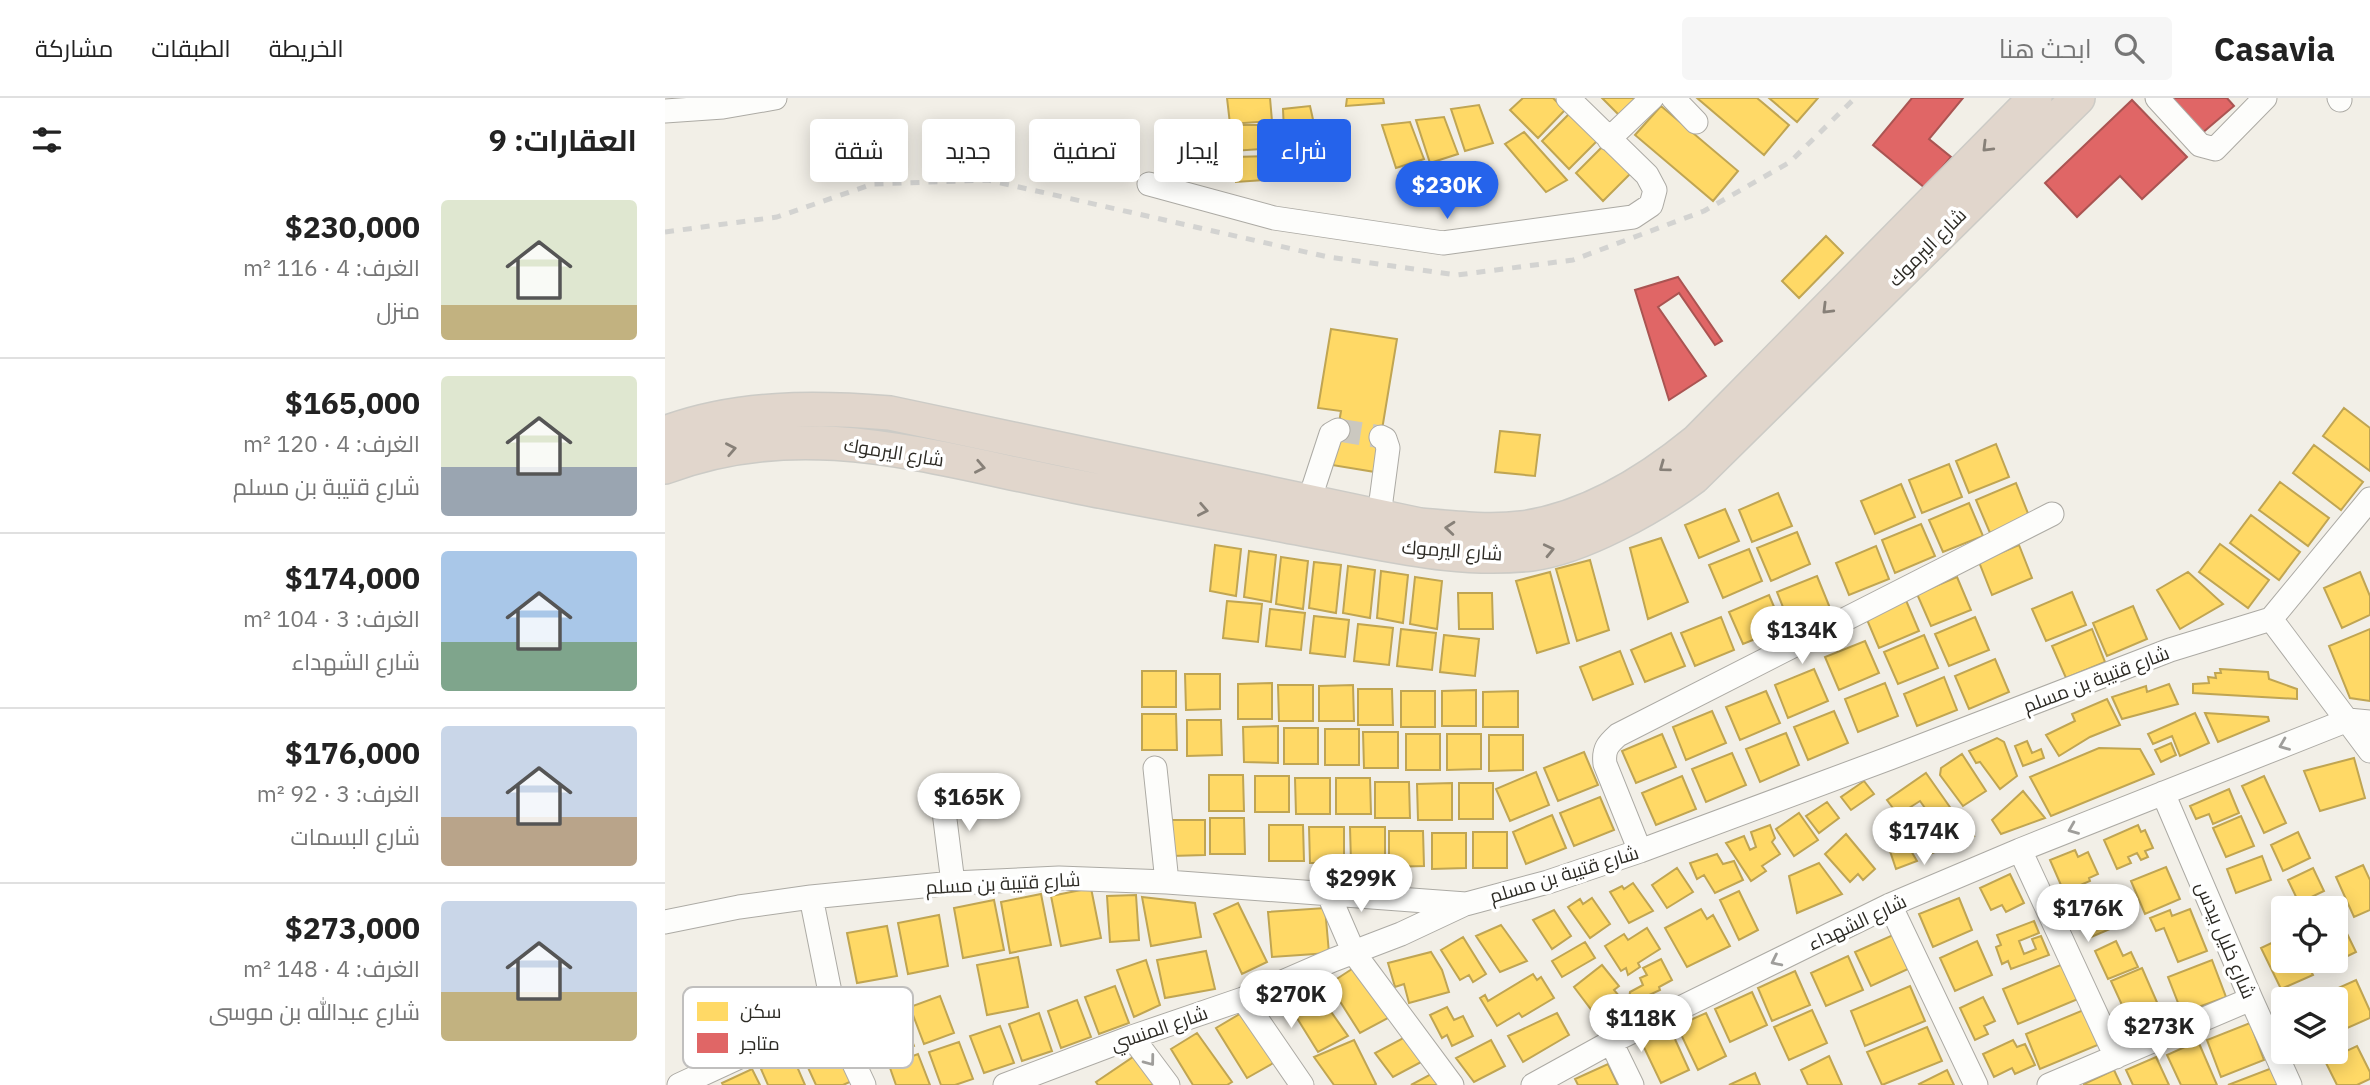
<!DOCTYPE html>
<html lang="ar">
<meta charset="utf-8">
<style>
:root{--surface:#fff;--page:#f6f6f6;--text:#222;--muted:#767676;--line:#e0e0e0;--accent:#2563eb}
body{margin:0;font-family:"IBM Plex Sans",Cairo,sans-serif;background:var(--page);color:var(--text);direction:rtl;height:100vh;display:flex;flex-direction:column;font-size:26px;white-space:nowrap}
*{box-sizing:border-box;margin:0}
p{font-size:23px;color:var(--muted)}
.icon{flex:none;width:38px;height:38px;fill:none;stroke:currentColor;stroke-width:2;stroke-linecap:round;stroke-linejoin:round}
.map{position:relative;flex:1;overflow:hidden;direction:ltr}
.details{display:flex;flex-direction:column;background:var(--surface);width:665px}
.details>*{flex:none}
.top-card{position:absolute;left:21px;top:21px;width:665px;height:63px;direction:rtl;display:flex;gap:14px}
.controls{position:absolute;left:1606px;top:798px;display:grid;gap:14px}
.controls a{display:grid;place-items:center;width:77px;height:77px;border-radius:7px;background:var(--surface);box-shadow:0 4px 18px #0003;font-size:35px}
.price{position:absolute;translate:-50% -60px;padding:0 16px;border-radius:24px;background:#fff;color:#222;font-size:23px;line-height:46px;filter:drop-shadow(0 2px 4px #0008)}
.price::after{content:'';position:absolute;left:50%;top:42px;width:21px;height:16px;margin-left:-10px;background:inherit;clip-path:polygon(0 0,100% 0,50% 100%)}
.price.active{background:var(--accent);color:#fff}
ul{padding:0;list-style:none}
li{display:flex;align-items:center;gap:21px;height:175px;padding:0 28px}
li+li{border-top:2px solid var(--line)}
li span{display:grid;place-items:center;flex:none;width:196px;height:140px;border-radius:7px;color:#555}
li>.icon{margin-inline-start:auto}
span .icon{width:84px;height:84px;fill:#fffc;stroke-width:1}
li b{font-size:30px}
h2{display:flex;justify-content:space-between;align-items:center;height:84px;padding:0 28px;font-size:30px}
.pill{padding:0 24px;border-radius:7px;background:var(--surface);box-shadow:0 4px 18px #0003;font-size:24px;line-height:63px}
.pill.active{background:var(--accent);color:#fff}
header{display:flex;align-items:center;gap:42px;box-sizing:border-box;height:98px;padding:0 35px;background:var(--surface);border-bottom:2px solid var(--line)}
header strong{font-size:33px}
nav{display:flex;gap:38px;margin-inline-start:auto;font-size:24px}
.search{width:490px;height:63px;background:var(--page);display:flex;align-items:center;gap:18px;box-sizing:border-box;padding:0 24px;border-radius:7px;color:var(--muted);font-size:26px}
main{display:flex;flex:1;min-height:0}
.map>svg:first-child{display:block}
</style>
<header>
<strong>Casavia</strong>
<div class="search"><svg class="icon" aria-label="search" viewBox="0 0 24 24"><circle cx="10" cy="10" r="6"/><path d="M15 15l6 6"/></svg>ابحث هنا</div>
<nav><a>الخريطة</a><a>الطبقات</a><a>مشاركة</a></nav>
</header>
<main>
<div class="map">
<svg width="1705" height="987" viewBox="0 0 1705 987">
<rect width="100%" height="100%" fill="#f2efe7"/>
<path fill="#ffd966" stroke="#c0a552" stroke-width="2" d="M562 0H605L607 23 565 26Z
M682 0H718L719 5 681 8Z
M858 0H888L900 12 873 40 845 12Z
M937 0H971L954 17Z
M1032 0H1092L1124 27 1099 57Z
M1104 0H1153L1132 24Z
M814 7 828 45 800 53 786 11Z
M645 8 655 53 620 57 618 11Z
M996 8 1073 73 1048 103 970 37Z
M904 16 932 43 904 71 877 43Z
M779 19 793 56 765 65 751 22Z
M745 24 759 61 731 70 717 27Z
M566 27H609L611 50 568 53Z
M859 34 902 82 881 94 840 46Z
M939 47 966 75 938 103 911 75Z
M611 58 613 81 571 84 568 59Z
M1161 138 1178 155 1134 200 1117 183Z
M666 231 732 241 710 374 667 367 676 313 653 310Z
M1679 310 1705 330V373L1658 338Z
M835 333 875 337 870 378 830 374Z
M1331 346 1344 379 1304 395 1291 363Z
M1649 347 1698 384 1676 412 1628 375Z
M1284 366 1297 399 1257 415 1244 382Z
M1615 384 1664 420 1643 448 1594 412Z
M1351 385 1364 418 1325 435 1311 402Z
M1236 386 1250 419 1210 436 1196 403Z
M1113 395 1127 428 1087 444 1074 412Z
M1304 405 1318 438 1278 454 1264 422Z
M1060 411 1074 443 1034 460 1020 427Z
M1586 417 1635 454 1614 482 1565 445Z
M1256 426 1270 458 1230 475 1217 442Z
M1132 434 1145 466 1106 483 1092 450Z
M996 440 1023 504 983 521 965 450Z
M1555 446 1604 482 1583 510 1534 474Z
M550 447 576 451 571 498 545 493Z
M1354 447 1367 480 1327 497 1314 464Z
M1211 448 1224 481 1184 497 1171 465Z
M1084 451 1097 483 1058 500 1044 467Z
M584 453 611 457 606 504 579 499Z
M616 459 643 463 638 511 611 506Z
M925 462 944 532 912 543 891 471Z
M649 464 676 467 671 515 644 510Z
M683 468 710 472 705 520 678 515Z
M716 473 743 477 738 525 712 520Z
M885 474 904 545 872 555 851 483Z
M1523 474 1558 506 1515 531 1492 492Z
M1695 474 1705 498V517L1677 530 1659 490Z
M1152 478 1165 510 1125 527 1112 494Z
M750 479 777 483 772 531 745 526Z
M1292 479 1306 512 1266 528 1252 496Z
M1407 494 1421 527 1381 543 1367 511Z
M793 495H827L828 531H794Z
M1104 497 1118 530 1078 546 1064 514Z
M1240 500 1254 533 1214 550 1200 517Z
M562 503 597 506 593 544 558 540Z
M1468 508 1482 541 1442 558 1428 525Z
M605 511 640 515 636 552 601 548Z
M649 518 684 522 680 559 645 555Z
M1056 519 1069 552 1030 568 1016 535Z
M1310 519 1324 552 1284 568 1270 536Z
M693 526 728 530 724 567 689 563Z
M736 531 771 535 767 572 732 568Z
M1427 531 1440 564 1401 580 1387 548Z
M1705 531V603L1685 600 1664 548Z
M1006 535 1020 568 980 584 966 552Z
M779 537 814 541 810 578 775 574Z
M1259 537 1273 570 1233 586 1219 554Z
M1200 543 1214 575 1174 592 1160 559Z
M955 553 968 586 928 602 915 569Z
M1330 561 1344 594 1304 611 1290 578Z
M1149 571 1163 603 1123 620 1110 587Z
M1555 571 1603 574 1604 581 1632 591V601L1528 595V586L1544 585 1543 579 1551 580 1550 575H1556Z
M477 573H511V609H477Z
M520 576H555V611L521 612Z
M1279 579 1292 612 1252 628 1239 596Z
M607 585V621H573V586Z
M1220 585 1233 618 1193 634 1180 601Z
M1504 586 1513 606 1457 621 1447 599 1481 588 1482 594Z
M613 587H648V623H614Z
M688 587 689 623H654V588Z
M693 591H727L728 627H693Z
M811 592V628H777V593Z
M736 593H770V629H736Z
M853 593V629H818V594Z
M1101 593 1115 625 1075 642 1061 609Z
M1442 601 1455 627 1425 639 1394 658 1381 637 1410 623 1407 616Z
M1047 613 1061 645 1021 662 1008 629Z
M1169 613 1183 645 1143 662 1129 629Z
M1530 615 1544 645 1515 658 1507 638 1488 646 1483 636Z
M1540 615 1603 619 1604 623 1553 644Z
M477 616H511L512 652H477Z
M522 622H556L557 657 522 658Z
M613 628V665L579 664 578 629Z
M619 630H653V666H619Z
M660 631H694V667H660Z
M698 634H733V670H699Z
M1121 635 1134 667 1095 684 1081 651Z
M741 636H775V672H741Z
M782 636H816V671L782 672Z
M997 636 1011 669 971 685 957 653Z
M824 637H858V672L824 673Z
M1332 640 1339 644 1352 678 1335 691 1315 664 1311 665 1304 653Z
M1362 643 1367 655 1376 651 1379 660 1358 668 1350 648Z
M1506 645 1511 657 1496 664 1490 652Z
M1434 650 1475 651 1489 676 1386 718 1365 679Z
M919 654 933 687 893 703 879 670Z
M1067 655 1081 687 1041 704 1027 671Z
M1297 656 1321 693 1298 708 1275 677 1276 670Z
M1689 660 1700 700 1655 713 1639 673Z
M871 674 884 707 845 723 831 691Z
M1261 675 1287 712 1270 724 1255 703 1233 717 1222 702Z
M544 677H578L579 713H544Z
M590 678H624V714H590Z
M1017 678 1031 711 991 727 977 695Z
M1599 678 1621 725 1599 735 1577 688Z
M630 680H665V716H631Z
M671 680H705L706 716H671Z
M1199 683 1209 696 1186 712 1176 699Z
M710 684H744L745 720H710Z
M787 685V722H753L752 686Z
M794 685H828V721H794Z
M1564 691 1574 715 1548 726 1544 716 1531 721 1525 708Z
M1358 693 1380 720 1336 736 1327 722Z
M935 699 949 732 909 748 895 715Z
M1162 704 1174 720 1154 735 1141 718Z
M1257 711 1269 728 1291 713 1309 738 1260 758 1237 725Z
M1134 715 1153 742 1129 758 1111 731Z
M887 717 901 750 861 766 848 734Z
M1576 718 1589 748 1561 759 1548 730Z
M545 720H579L580 756H545Z
M506 722H540V757L506 758Z
M604 727H638L639 763H604Z
M1105 727 1110 740 1107 744 1115 756 1097 768 1101 773 1086 783 1061 745 1079 738 1085 752 1091 749 1086 734Z
M1473 727 1476 734 1480 732 1488 750 1480 753 1483 759 1476 762 1472 755 1463 759 1466 765 1452 771 1439 742Z
M644 729H679V765H645Z
M685 729H720V765H686Z
M724 733H758L759 768 724 769Z
M808 734H842V770H808Z
M1633 734 1645 760 1618 773 1606 747Z
M767 735H801V770L767 771Z
M1181 736 1210 771 1198 782 1193 776 1185 784 1160 756Z
M1242 746 1252 763 1231 771 1225 753Z
M1410 752 1413 759 1423 754 1433 776 1424 780 1425 783 1399 794 1385 762Z
M1052 756 1058 766 1069 763 1078 782 1050 795 1039 777 1032 781 1025 765Z
M1597 758 1606 782 1571 795 1562 771Z
M1154 765 1177 796 1132 815 1124 778Z
M1698 767 1705 782V812L1689 819 1671 779Z
M1501 769 1515 801 1480 816 1466 783Z
M1012 770 1028 794 1002 810 987 787Z
M1648 770 1659 793 1634 805 1623 782Z
M1345 776 1359 805 1341 814 1337 807 1326 812 1315 790Z
M968 785 988 813 964 825 945 794 957 788 959 791Z
M426 790 436 840 396 848 386 798Z
M1443 791 1459 825 1424 840 1408 806Z
M1074 793 1093 832 1074 842 1055 802Z
M376 796 386 847 345 855 336 804Z
M471 797 474 842 445 844 442 798Z
M477 799 530 805 536 839 486 848Z
M927 800 945 826 925 840 903 809 915 801 918 806Z
M1294 800 1307 832 1268 849 1254 816Z
M329 802 339 852 298 860 289 810Z
M573 805 602 864 577 876 549 816Z
M660 810 664 855 607 859 603 814Z
M1036 811 1042 821 1048 817 1065 848 1022 869 1000 830Z
M1525 811 1542 853 1513 864 1499 830 1491 833 1485 820 1505 812 1507 818Z
M889 812 906 838 887 851 868 822Z
M1671 813 1691 854 1658 870 1654 863H1671Z
M274 817 283 868 243 876 233 825Z
M1369 823 1374 835 1354 843 1359 856 1371 851 1367 841 1376 838 1384 857 1346 871 1343 863 1337 866 1331 849 1336 847 1332 837Z
M836 827 862 863 835 874 811 838Z
M222 828 232 878 192 885 182 835Z
M982 830 995 851 973 865 975 869 963 877 961 870 956 873 940 848 959 836 963 842Z
M1228 837 1243 871 1206 888 1190 854Z
M798 839 821 876 808 884 804 877 795 882 776 852Z
M1619 839V863H1641L1648 877 1616 891 1596 850Z
M1312 843 1327 877 1290 893 1275 860Z
M1451 843 1458 858 1466 854 1473 869 1443 881 1430 853Z
M920 844 930 860 897 879 887 863Z
M541 853 550 891 500 900 492 862Z
M766 854 777 872 784 894 744 905 739 886 730 889 723 865Z
M1183 858 1198 892 1161 908 1146 875Z
M353 859 363 909 322 917 312 867Z
M996 861 1007 882 994 889 995 892 963 907 965 894 978 887 975 880 982 877 978 870Z
M481 862 495 907 469 919 452 872Z
M1547 862 1561 899 1517 915 1503 879Z
M1398 866 1413 901 1353 926 1338 891Z
M937 867 954 888 949 892 955 899 931 918 909 889Z
M690 869 725 919 695 935 664 886Z
M1477 870 1498 918 1468 931 1446 883Z
M1130 873 1145 907 1107 923 1093 890Z
M868 876 872 882 876 879 889 900 857 919 854 915 832 928 815 900 820 897 823 903Z
M1691 882 1705 913V920L1671 935V901H1649Z
M450 888 464 925 434 936 420 899Z
M648 888 683 938 653 954 622 904Z
M1245 888 1260 923 1200 948 1186 913Z
M1087 894 1102 927 1065 944 1050 911Z
M275 898 289 935 259 946 245 909Z
M1318 899 1330 923 1319 928 1323 936 1310 942 1295 910Z
M412 902 426 939 396 950 383 913Z
M782 909 789 922 798 918 808 938 787 948 782 937 777 940 765 917Z
M235 911 249 948 219 959 205 921Z
M1421 911 1435 946 1375 971 1361 936Z
M1147 912 1162 945 1124 962 1109 929Z
M578 914 612 963 582 980 551 930Z
M374 915 387 953 357 963 344 926Z
M892 915 904 937 858 964 843 938Z
M1041 915 1061 958 1033 972 1012 928Z
M1585 925 1599 962 1556 979 1542 942Z
M335 928 349 965 319 975 305 938Z
M1004 928 1024 972 996 985 975 941Z
M1262 929 1277 963 1217 987 1202 954Z
M532 935 567 984 562 987H528L506 951Z
M165 936 187 983 178 987H151L134 950Z
M744 937 758 963 728 979 710 955Z
M689 942 711 986 709 987H669L649 959Z
M826 942 840 968 809 984 791 960Z
M1348 942 1352 949 1360 946 1370 967 1350 976 1347 970 1329 979 1318 956Z
M1533 943 1552 987H1516L1502 957Z
M294 944 308 981 290 987H276L264 954Z
M1692 948 1705 974V981L1692 987H1672L1660 963Z
M253 956 265 987H231L224 967Z
M127 957 140 987H103L96 971Z
M471 957 491 987H433L431 984Z
M1164 958 1177 987H1143L1136 972Z
M1491 959 1504 987H1468L1461 972Z
M943 966 953 987H913L910 981Z
M1607 970 1613 987H1563Z
M87 971 95 987H58L57 985Z
M1282 972 1289 987H1255L1254 986Z
M1449 972 1456 987H1419V986Z
M768 975 774 987H746Z
M1090 975 1095 987H1064Z"/>
<path fill="#e06666" stroke="#aa5452" stroke-width="2" d="M1247 0H1298L1264 41 1286 59 1260 90 1208 47Z
M1506 0H1562L1569 8 1536 36Z
M1467 2 1522 59 1477 101 1455 78 1412 119 1380 85Z
M1013 179 1057 243 1050 247 1014 195 993 209 1041 278 1004 302 970 192Z"/>
<g fill="none" stroke-linecap="round" stroke-linejoin="round">
<path stroke="#cbc8c0" stroke-width="23" stroke-dasharray="23 11" stroke-linecap="butt" d="M673 332 716 339"/>
<defs>
<path id="minor" d="M1008 0 1031 24
M1492 0 1535 47 1550 51 1600 0
M1674 0 1675 2
M0 13 58 9 110 0
M944 41 987 0
M484 86 609 120 778 145 968 119 986 107 990 92 982 77 903 0
M644 403 666 336 673 332
M714 418 723 350 720 341 716 339
M1606 521 1705 653
M490 670 502 784
M276 690 288 785
M1498 695 1586 901 1625 987
M1355 752 1451 959
M975 753 940 666C938 651 943 646 953 637L1387 416
M663 795 689 855 787 987
M146 799 171 924 177 940 199 987
M1225 807 1311 987
M0 824 74 809 146 799 288 785 394 780 502 784 801 806 883 784 975 753 1225 660 1505 552 1606 521 1705 401
M578 901 637 987
M467 939 503 987
M946 944 967 987
M14 987 107 944 171 924
M340 987 467 939 578 901 668 862 736 836 800 806
M868 987 946 944 1225 807 1355 752 1683 622 1705 624
M1384 987 1586 901"/>
<path id="highway" d="M0 335C72 308 150 309 225 315L755 427C789 430 823 434 857 430 922 421 982 384 1032 343L1370 0
M0 369C140 316 269 361 409 388 494 405 580 420 665 436 732 448 798 464 866 456 916 450 989 409 1029 379L1413 0"/>
</defs>
<use href="#minor" stroke="#acaaa4" stroke-width="25"/>
<use href="#highway" stroke="#cccbc6" stroke-width="36"/>
<use href="#minor" stroke="#fdfdfb" stroke-width="23"/>
<use href="#highway" stroke="#e1d6cc" stroke-width="33"/>
<path stroke="#d3d3d1" stroke-width="5" stroke-dasharray="9 9" stroke-linecap="butt" d="M0 134 112 119 208 86 323 82 663 159 792 177 908 162 1039 113 1125 64 1190 0"/>
</g>
<defs><path id="oneway-chevron" d="M-2-3.5L2.5 0L-2 3.5" fill="none" stroke-width="1.6" stroke-linecap="round" stroke-linejoin="round" transform="scale(1.75)"/></defs>
<g stroke="#878078">
<use href="#oneway-chevron" transform="translate(1322 49) rotate(135)"/>
<use href="#oneway-chevron" transform="translate(1162 211) rotate(135)"/>
<use href="#oneway-chevron" transform="translate(66 351) rotate(-11)"/>
<use href="#oneway-chevron" transform="translate(315 369) rotate(11)"/>
<use href="#oneway-chevron" transform="translate(999 369) rotate(144)"/>
<use href="#oneway-chevron" transform="translate(538 412) rotate(11)"/>
<use href="#oneway-chevron" transform="translate(785 430) rotate(-175)"/>
<use href="#oneway-chevron" transform="translate(884 452) rotate(-13)"/>
</g>
<g stroke="#9f9e9b">
<use href="#oneway-chevron" transform="translate(1619 647) rotate(158)"/>
<use href="#oneway-chevron" transform="translate(1408 731) rotate(158)"/>
<use href="#oneway-chevron" transform="translate(1111 863) rotate(154)"/>
<use href="#oneway-chevron" transform="translate(485 963) rotate(53)"/>
</g>
<g text-anchor="middle" dominant-baseline="central" stroke-width="7" stroke-linejoin="round" paint-order="stroke">
<g font-size="19" fill="#2d2b25" stroke="#fff">
<text transform="translate(1262 149) rotate(-45)">شارع اليرموك</text>
<text transform="translate(229 354) rotate(9)">شارع اليرموك</text>
<text transform="translate(787 452) rotate(4)">شارع اليرموك</text>
<text transform="translate(1431 581) rotate(-21)">شارع قتيبة بن مسلم</text>
<text transform="translate(899 776) rotate(-17)">شارع قتيبة بن مسلم</text>
<text transform="translate(338 785) rotate(-3)">شارع قتيبة بن مسلم</text>
<text transform="translate(1192 824) rotate(-25)">شارع الشهداء</text>
<text transform="translate(1561 842) rotate(67)">شارع خليل بيدس</text>
<text transform="translate(494 930) rotate(-19)">شارع المنسي</text>
</g>
</g>
<rect x="18" y="889" width="230" height="81" rx="10" fill="#fff" stroke="#c0bfbe" stroke-width="2"/>
<rect x="32" y="904" width="31" height="19" fill="#ffd966"/>
<rect x="32" y="935" width="31" height="20" fill="#e06666"/>
<g font-size="19" fill="#2d2b25">
<text x="75" y="920">سكن</text>
<text x="75" y="952">متاجر</text>
</g>
</svg>
<div class="controls">
<a><svg class="icon" aria-label="locate" viewBox="0 0 24 24"><circle cx="12" cy="12" r="6"/><path d="M12 2v4M12 18v4M2 12h4M18 12h4"/></svg></a>
<a><svg class="icon" aria-label="layers" viewBox="0 0 24 24"><path d="M12 4l9 5-9 5-9-5zM3 14l9 5 9-5"/></svg></a>
</div>
<b class="price active" style="left:782px;top:123px">$230K</b>
<b class="price" style="left:1137px;top:568px">$134K</b>
<b class="price" style="left:304px;top:735px">$165K</b>
<b class="price" style="left:1259px;top:769px">$174K</b>
<b class="price" style="left:696px;top:816px">$299K</b>
<b class="price" style="left:1423px;top:846px">$176K</b>
<b class="price" style="left:626px;top:932px">$270K</b>
<b class="price" style="left:976px;top:956px">$118K</b>
<b class="price" style="left:1494px;top:964px">$273K</b>
<div class="top-card">
<a class="pill active">شراء</a>
<a class="pill">إيجار</a>
<a class="pill">تصفية</a>
<a class="pill">جديد</a>
<a class="pill">شقة</a>
</div>
</div>
<section class="details">
<h2>العقارات: 9<svg class="icon" aria-label="filters" viewBox="0 0 24 24"><path d="M4 7h16M4 17h16"/><circle cx="9" cy="7" r="2"/><circle cx="15" cy="17" r="2"/></svg></h2>
<ul>
<li><span style="background:linear-gradient(#dfe7d0 75%,#c2b280 0)"><svg class="icon" aria-label="home" viewBox="0 0 24 24"><path d="M3 11l9-7 9 7M6 9v11h12V9"/></svg></span><div><b>$230,000</b><p>الغرف: 4 · 116 m²</p><p>منزل</p></div></li>
<li><span style="background:linear-gradient(#dfe7d0 65%,#9aa5b1 0)"><svg class="icon" aria-label="home" viewBox="0 0 24 24"><path d="M3 11l9-7 9 7M6 9v11h12V9"/></svg></span><div><b>$165,000</b><p>الغرف: 4 · 120 m²</p><p>شارع قتيبة بن مسلم</p></div></li>
<li><span style="background:linear-gradient(#a9c7e8 65%,#7fa58c 0)"><svg class="icon" aria-label="home" viewBox="0 0 24 24"><path d="M3 11l9-7 9 7M6 9v11h12V9"/></svg></span><div><b>$174,000</b><p>الغرف: 3 · 104 m²</p><p>شارع الشهداء</p></div></li>
<li><span style="background:linear-gradient(#c9d6e8 65%,#b9a48a 0)"><svg class="icon" aria-label="home" viewBox="0 0 24 24"><path d="M3 11l9-7 9 7M6 9v11h12V9"/></svg></span><div><b>$176,000</b><p>الغرف: 3 · 92 m²</p><p>شارع البسمات</p></div></li>
<li><span style="background:linear-gradient(#c9d6e8 65%,#c2b280 0)"><svg class="icon" aria-label="home" viewBox="0 0 24 24"><path d="M3 11l9-7 9 7M6 9v11h12V9"/></svg></span><div><b>$273,000</b><p>الغرف: 4 · 148 m²</p><p>شارع عبدالله بن موسى</p></div></li>
</ul>
</section>
</main>
